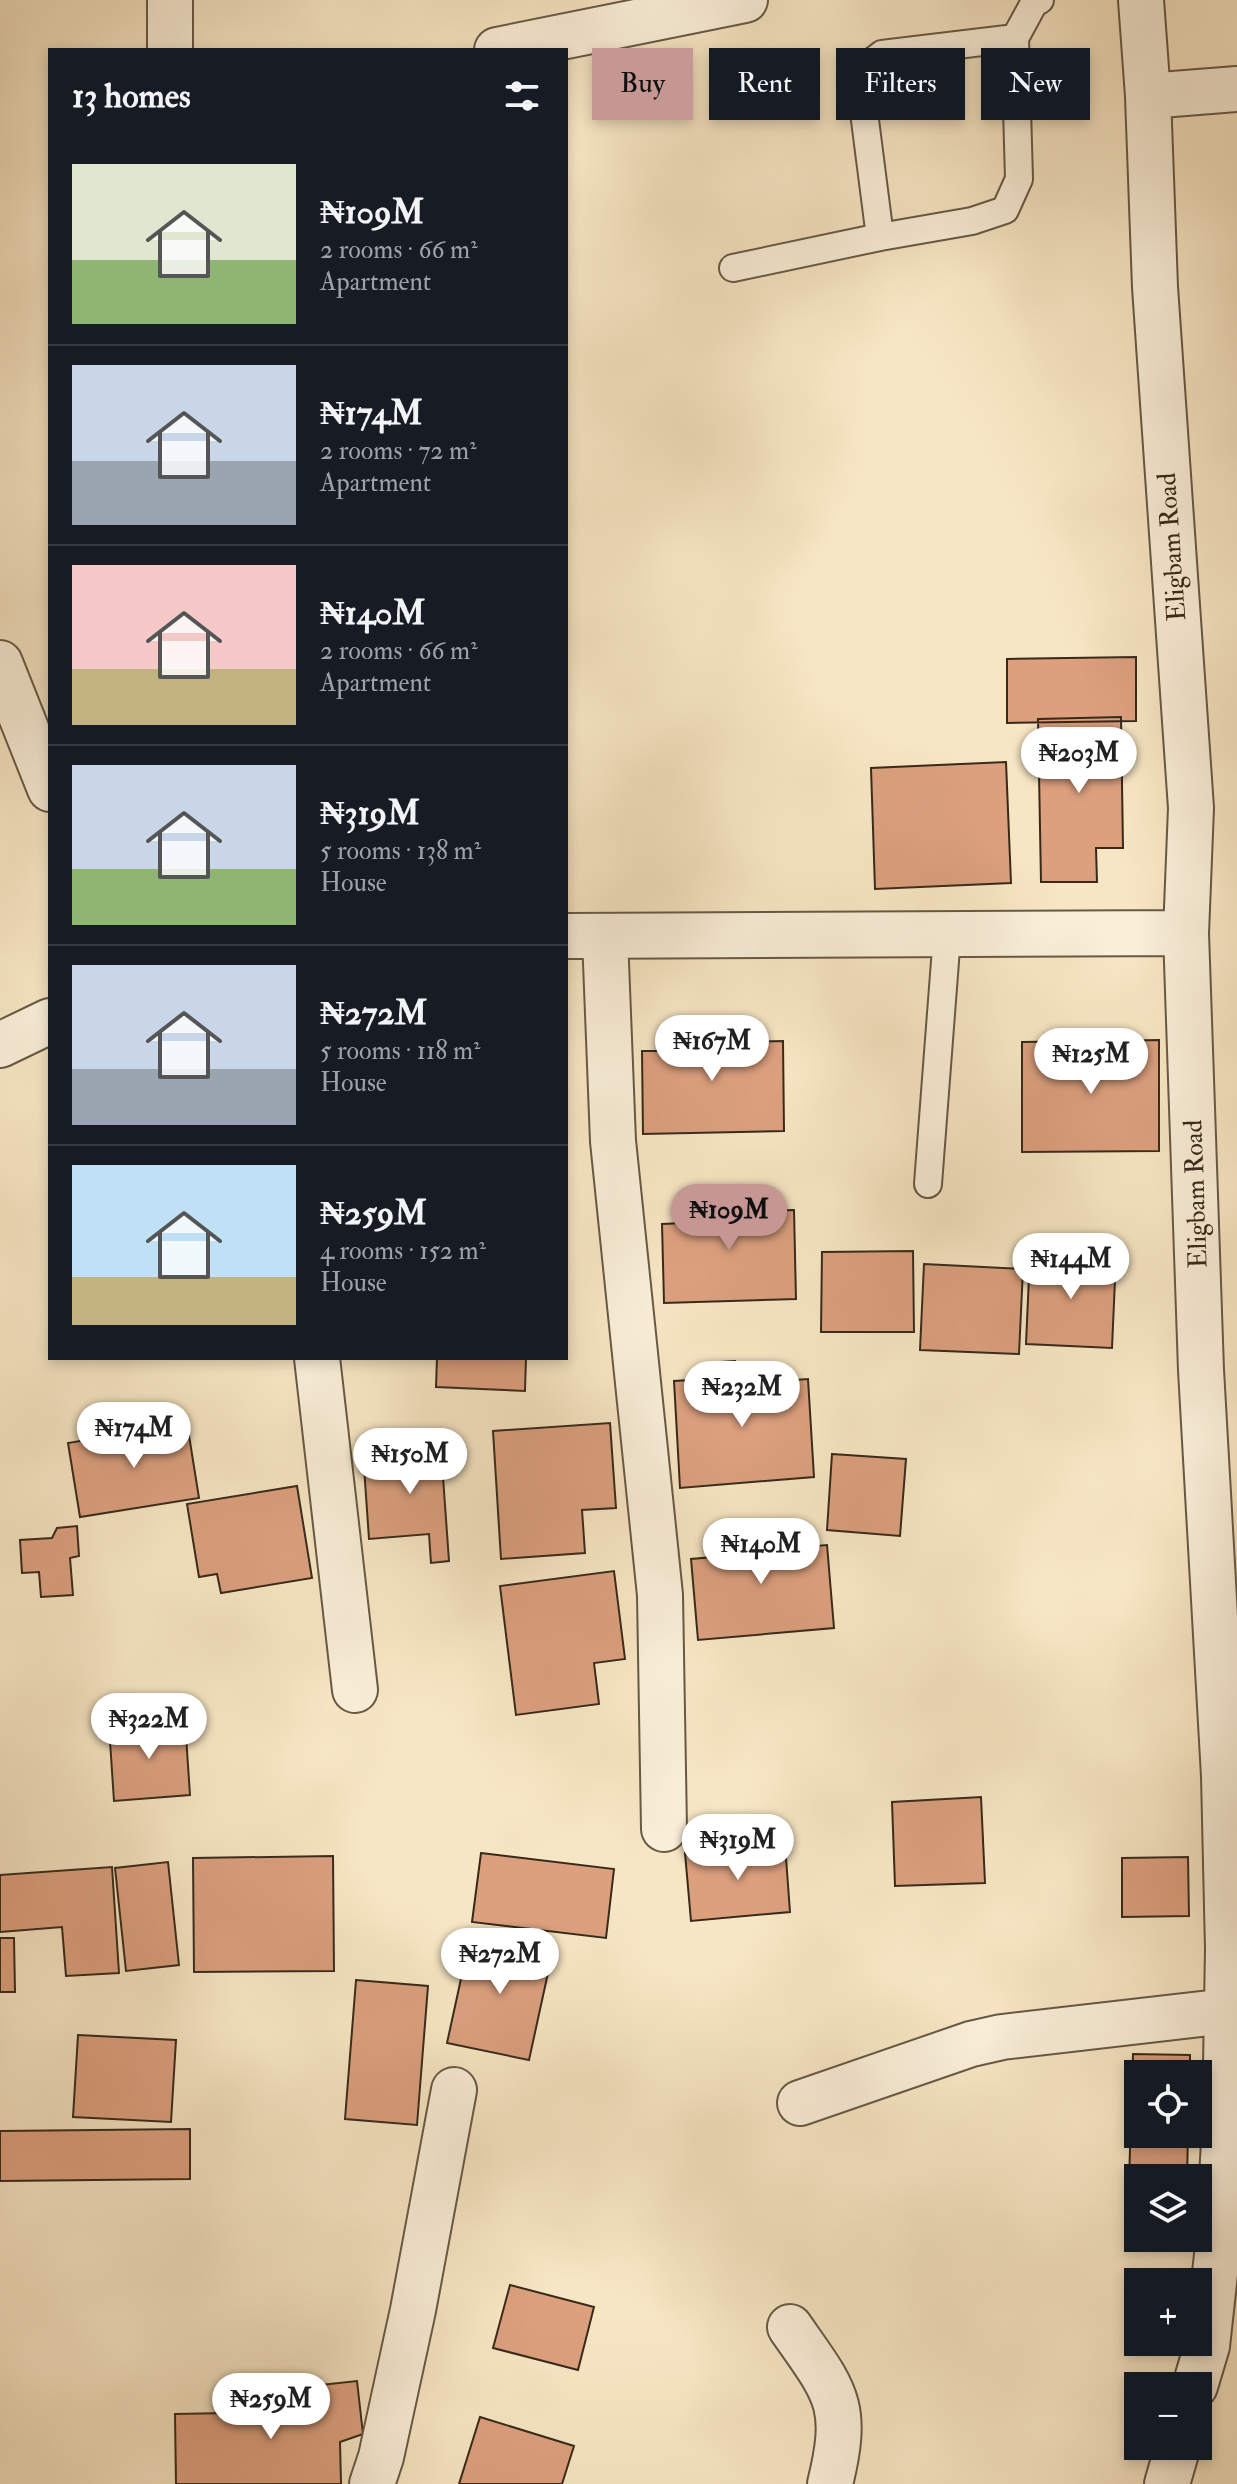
<!DOCTYPE html>
<meta charset="utf-8">
<style>
:root{--surface:#171b24;--page:#20242c;--text:#f1f3f6;--muted:#9ea1a6;--line:#363941;--accent:#c59692}
body{margin:0;font-family:"IM FELL Double Pica",serif;background:var(--page);color:var(--text);height:100vh;display:flex;flex-direction:column;font-size:30px;white-space:nowrap}
*{box-sizing:border-box;margin:0}
p{font-size:26px;color:var(--muted)}
.icon{flex:none;width:44px;height:44px;fill:none;stroke:currentColor;stroke-width:2;stroke-linecap:round;stroke-linejoin:round}
.map{position:relative;flex:1;overflow:hidden}
.panel{position:absolute;left:48px;top:48px;width:520px;height:1312px;display:flex;flex-direction:column;background:var(--surface);border-radius:0px;box-shadow:0 4px 12px #0003}
.panel>*{flex:none}
.hud{position:absolute;left:592px;top:48px;width:524px;height:72px;display:flex;gap:16px}
.tools{position:absolute;left:1124px;top:2060px;display:grid;gap:16px}
.tools a{display:grid;place-items:center;width:88px;height:88px;border-radius:0px;background:var(--surface);box-shadow:0 4px 12px #0003;font-size:40px}
.price{position:absolute;translate:-50% -68px;padding:0 18px;border-radius:28px;background:#fff;color:#222;font-size:26px;line-height:52px;filter:drop-shadow(0 2px 4px #0008)}
.price::after{content:'';position:absolute;left:50%;top:48px;width:24px;height:18px;margin-left:-12px;background:inherit;clip-path:polygon(0 0,100% 0,50% 100%)}
.price.active{background:var(--accent);color:#111}
ul{padding:0;list-style:none}
li{display:flex;align-items:center;gap:24px;height:200px;padding:0 24px}
li+li{border-top:2px solid var(--line)}
li span{display:grid;place-items:center;flex:none;width:224px;height:160px;border-radius:0px;color:#555}
li>.icon{margin-inline-start:auto}
span .icon{width:96px;height:96px;fill:#fffc;stroke-width:1}
li b{font-size:34px}
h2{display:flex;justify-content:space-between;align-items:center;height:96px;padding:0 24px;font-size:34px}
.pill{padding:0 28px;border-radius:0px;background:var(--surface);box-shadow:0 4px 12px #0003;font-size:28px;line-height:72px}
.pill.active{background:var(--accent);color:#111}
.map>svg:first-child{display:block}
</style>
<div class="map">
<svg width="1237" height="2484" viewBox="0 0 1237 2484">
<rect width="100%" height="100%" fill="#f7e6c4"/>
<filter id="stains"><feTurbulence type="fractalNoise" baseFrequency=".0025" numOctaves="4"/><feColorMatrix values="0 0 0 0 .2 0 0 0 0 .09 0 0 0 0 .02 0 0 0 .5 -.17"/></filter>
<radialGradient id="worn" r=".72"><stop offset=".6" stop-color="#630" stop-opacity="0"/><stop offset="1" stop-color="#630" stop-opacity=".3"/></radialGradient>
<path fill="#dca07f" stroke="#372a1b" stroke-width="2" d="M1136 657V721L1007 723V659Z
M1121 717 1123 848H1096L1097 882H1041L1038 719Z
M1006 762 1011 883 875 889 871 768Z
M728 1021V1042L783 1041 784 1131 643 1134 642 1051H666L665 1022Z
M1159 1040V1151L1022 1152V1042Z
M747 1192V1211L794 1210 796 1299 664 1303 662 1224 684 1223 683 1193Z
M913 1251 914 1332H821L822 1252Z
M1030 1254 1116 1257 1112 1348 1026 1344Z
M924 1264 1023 1269 1019 1354 920 1350Z
M437 1358H526L525 1391 436 1387Z
M735 1361 737 1384 808 1379 814 1477 680 1488 674 1381 707 1379 706 1363Z
M187 1423 199 1498 80 1517 68 1443Z
M610 1423 616 1508 582 1510 585 1553 501 1559 493 1431Z
M440 1435 449 1561 431 1563 429 1534 369 1539 364 1467 397 1465 406 1437Z
M832 1454 906 1459 900 1536 827 1530Z
M297 1486 312 1578 221 1593 217 1574 199 1577 187 1504Z
M777 1524 779 1549 827 1545 834 1628 698 1640 691 1559 714 1557 712 1530Z
M77 1526 79 1556 70 1558 73 1595 41 1597 39 1572 22 1573 20 1540 52 1538 57 1528Z
M614 1571 625 1659 594 1663 599 1704 516 1715 500 1586Z
M185 1721 190 1795 114 1801 109 1726Z
M981 1797 985 1883 895 1886 892 1802Z
M785 1844 790 1912 691 1921 685 1853Z
M481 1853 614 1869 606 1938 472 1922Z
M333 1856 334 1971 194 1972 193 1858Z
M1188 1857 1189 1916 1122 1917V1858Z
M168 1862 179 1965 126 1971 115 1868Z
M112 1867 119 1973 66 1976 62 1927 0 1932V1875Z
M471 1933 553 1950 529 2060 447 2043Z
M0 1938H14L15 1992H0Z
M356 1980 428 1986 417 2125 345 2119Z
M78 2035 176 2040 171 2122 73 2117Z
M1133 2054 1190 2055V2074H1138V2134H1188L1187 2178H1138V2213H1128Z
M190 2129V2179L0 2181V2131Z
M510 2285 594 2307 578 2370 493 2348Z
M357 2381 363 2434 340 2442 341 2484H176L175 2414 288 2412 302 2387Z
M480 2417 574 2446 562 2484H459Z"/>
<g fill="none" stroke-linecap="round" stroke-linejoin="round">
<defs>
<path id="lane" d="M880 237 861 89V70L882 54 1015 38
M733 268 880 237 972 221 1005 210 1019 179 1015 38 1034 3 1040 0
M928 1184 947 935"/>
<path id="street" d="M170 0V50
M1141 0 1148 96 1155 287 1191 808 1186 933 1201 1370 1224 1776 1228 1949 1225 2125 1218 2246 1207 2346 1195 2386
M497 50 745 0
M1148 96 1237 89
M0 663 50 789
M566 936 1186 933
M605 937 613 1141 660 1595 664 1829
M0 1045 50 1021
M317 1358 355 1690
M800 2103 971 2044 1002 2037 1227 2011
M790 2327C835 2392 850 2403 830 2484
M372 2484 381 2457 413 2310 454 2090
M1167 2484 1178 2446"/>
</defs>
<use href="#lane" stroke="#675945" stroke-width="30"/>
<use href="#street" stroke="#675945" stroke-width="48"/>
<use href="#lane" stroke="#faefd9" stroke-width="26"/>
<use href="#street" stroke="#faefd9" stroke-width="44"/>
</g>
<g text-anchor="middle" dominant-baseline="central" stroke-width="6" stroke-linejoin="round" paint-order="stroke">
<g font-size="26" fill="#372a1b" stroke="#faefd9">
<text transform="translate(1172 547) rotate(-94)">Eligbam Road</text>
<text transform="translate(1196 1194) rotate(-92)">Eligbam Road</text>
</g>
</g>
<rect width="100%" height="100%" filter="url(#stains)"/>
<rect width="100%" height="100%" fill="url(#worn)"/>
</svg>
<div class="tools">
<a><svg class="icon" aria-label="locate" viewBox="0 0 24 24"><circle cx="12" cy="12" r="6"/><path d="M12 2v4M12 18v4M2 12h4M18 12h4"/></svg></a>
<a><svg class="icon" aria-label="layers" viewBox="0 0 24 24"><path d="M12 4l9 5-9 5-9-5zM3 14l9 5 9-5"/></svg></a>
<a>+</a>
<a>−</a>
</div>
<b class="price" style="left:1079px;top:795px">₦203M</b>
<b class="price" style="left:712px;top:1083px">₦167M</b>
<b class="price" style="left:1091px;top:1096px">₦125M</b>
<b class="price active" style="left:729px;top:1252px">₦109M</b>
<b class="price" style="left:1071px;top:1301px">₦144M</b>
<b class="price" style="left:742px;top:1429px">₦232M</b>
<b class="price" style="left:134px;top:1470px">₦174M</b>
<b class="price" style="left:410px;top:1496px">₦150M</b>
<b class="price" style="left:761px;top:1586px">₦140M</b>
<b class="price" style="left:149px;top:1761px">₦322M</b>
<b class="price" style="left:738px;top:1882px">₦319M</b>
<b class="price" style="left:500px;top:1996px">₦272M</b>
<b class="price" style="left:271px;top:2441px">₦259M</b>
<div class="hud">
<a class="pill active">Buy</a>
<a class="pill">Rent</a>
<a class="pill">Filters</a>
<a class="pill">New</a>
</div>
<section class="panel">
<h2>13 homes<svg class="icon" aria-label="filters" viewBox="0 0 24 24"><path d="M4 7h16M4 17h16"/><circle cx="9" cy="7" r="2"/><circle cx="15" cy="17" r="2"/></svg></h2>
<ul>
<li><span style="background:linear-gradient(#dfe7d0 60%,#8fb573 0)"><svg class="icon" aria-label="home" viewBox="0 0 24 24"><path d="M3 11l9-7 9 7M6 9v11h12V9"/></svg></span><div><b>₦109M</b><p>2 rooms · 66 m²</p><p>Apartment</p></div></li>
<li><span style="background:linear-gradient(#c9d6e8 60%,#9aa5b1 0)"><svg class="icon" aria-label="home" viewBox="0 0 24 24"><path d="M3 11l9-7 9 7M6 9v11h12V9"/></svg></span><div><b>₦174M</b><p>2 rooms · 72 m²</p><p>Apartment</p></div></li>
<li><span style="background:linear-gradient(#f6c9c9 65%,#c2b280 0)"><svg class="icon" aria-label="home" viewBox="0 0 24 24"><path d="M3 11l9-7 9 7M6 9v11h12V9"/></svg></span><div><b>₦140M</b><p>2 rooms · 66 m²</p><p>Apartment</p></div></li>
<li><span style="background:linear-gradient(#c9d6e8 65%,#8fb573 0)"><svg class="icon" aria-label="home" viewBox="0 0 24 24"><path d="M3 11l9-7 9 7M6 9v11h12V9"/></svg></span><div><b>₦319M</b><p>5 rooms · 138 m²</p><p>House</p></div></li>
<li><span style="background:linear-gradient(#c9d6e8 65%,#9aa5b1 0)"><svg class="icon" aria-label="home" viewBox="0 0 24 24"><path d="M3 11l9-7 9 7M6 9v11h12V9"/></svg></span><div><b>₦272M</b><p>5 rooms · 118 m²</p><p>House</p></div></li>
<li><span style="background:linear-gradient(#bfe0f5 70%,#c2b280 0)"><svg class="icon" aria-label="home" viewBox="0 0 24 24"><path d="M3 11l9-7 9 7M6 9v11h12V9"/></svg></span><div><b>₦259M</b><p>4 rooms · 152 m²</p><p>House</p></div></li>
</ul>
</section>
</div>
